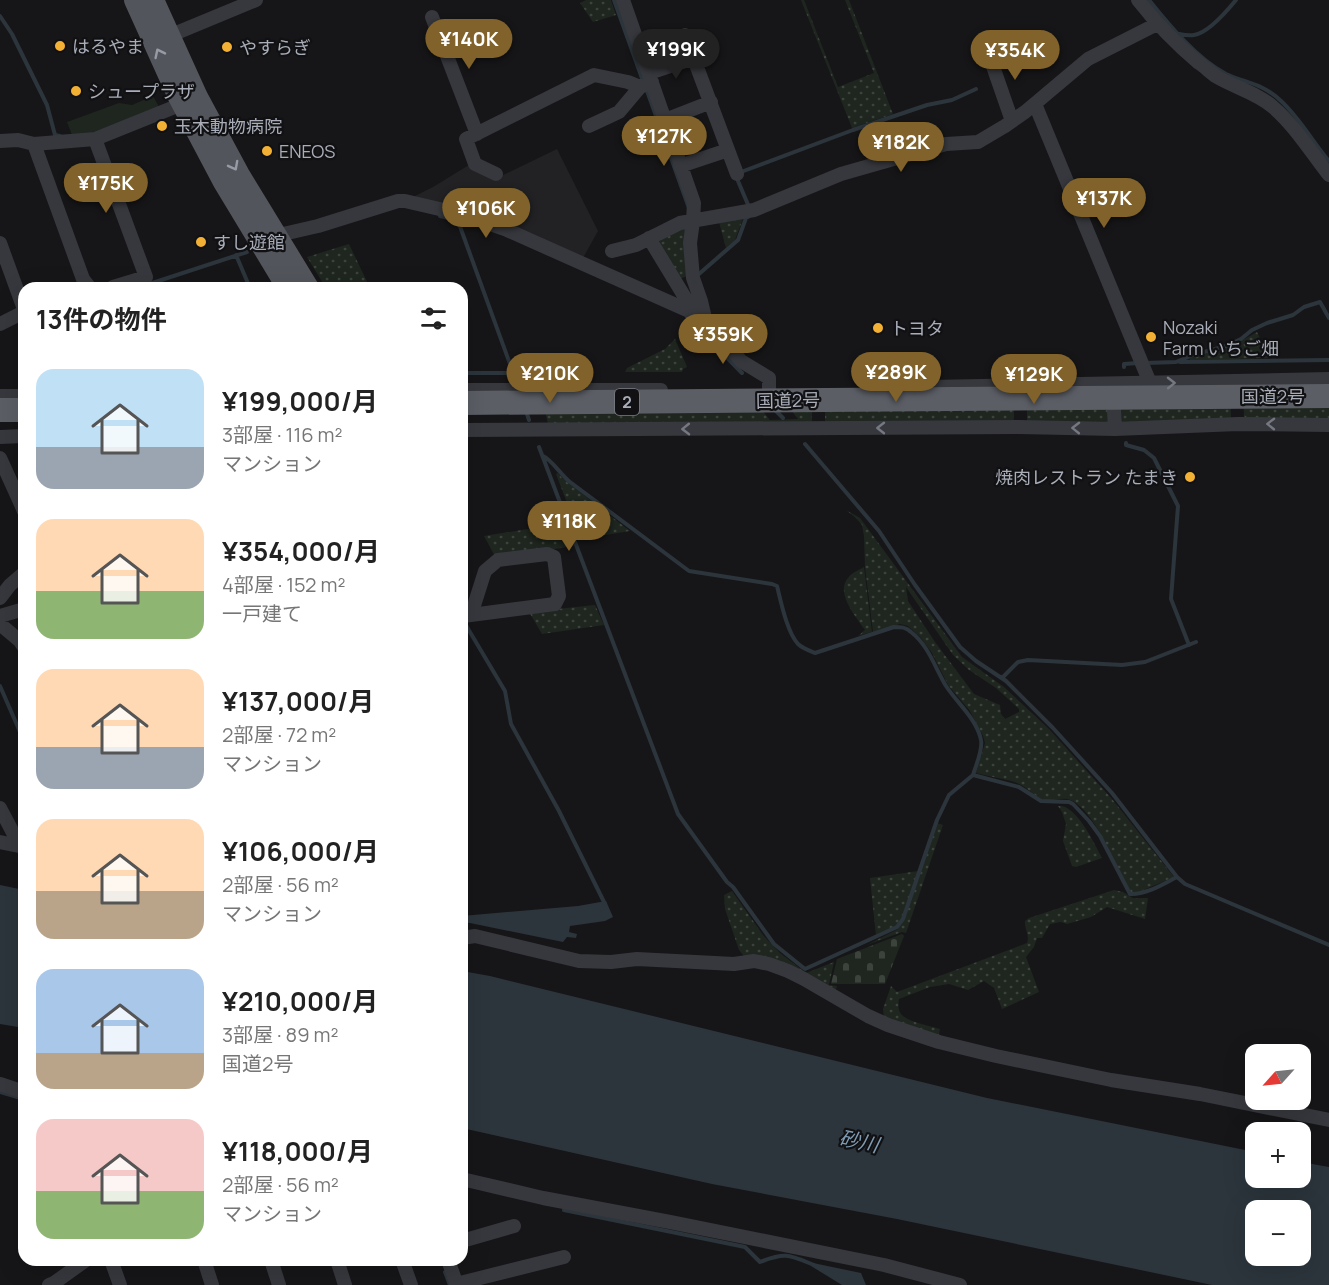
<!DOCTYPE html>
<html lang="ja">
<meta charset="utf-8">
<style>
:root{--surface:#fff;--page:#f6f6f6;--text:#222;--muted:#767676;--accent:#80622a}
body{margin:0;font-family:Manrope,"Noto Sans JP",sans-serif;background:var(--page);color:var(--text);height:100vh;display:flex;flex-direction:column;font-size:22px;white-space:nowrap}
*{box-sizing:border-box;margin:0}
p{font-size:20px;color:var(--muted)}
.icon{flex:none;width:33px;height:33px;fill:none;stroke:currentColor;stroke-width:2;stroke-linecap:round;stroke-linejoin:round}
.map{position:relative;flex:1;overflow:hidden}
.sheet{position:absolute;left:18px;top:282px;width:450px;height:984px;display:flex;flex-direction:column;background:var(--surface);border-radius:18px;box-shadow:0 6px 24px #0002}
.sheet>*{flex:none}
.needle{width:39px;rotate:243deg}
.tools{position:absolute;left:1245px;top:1044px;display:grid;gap:12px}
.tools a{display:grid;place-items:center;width:66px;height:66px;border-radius:12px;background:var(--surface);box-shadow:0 6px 24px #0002;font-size:30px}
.price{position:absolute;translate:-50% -51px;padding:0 14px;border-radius:21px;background:var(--accent);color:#fff;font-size:20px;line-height:39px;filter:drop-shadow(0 2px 3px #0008)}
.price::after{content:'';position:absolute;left:50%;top:36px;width:18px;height:14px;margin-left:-9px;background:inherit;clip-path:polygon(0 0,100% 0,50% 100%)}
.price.selected{background:#222;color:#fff}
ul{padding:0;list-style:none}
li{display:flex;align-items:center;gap:18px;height:150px;padding:0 18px}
li span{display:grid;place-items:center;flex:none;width:168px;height:120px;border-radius:18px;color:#555}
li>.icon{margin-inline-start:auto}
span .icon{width:72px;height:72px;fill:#fffc;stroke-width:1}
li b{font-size:26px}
h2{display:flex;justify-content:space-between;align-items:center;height:72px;padding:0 18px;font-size:26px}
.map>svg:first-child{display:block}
</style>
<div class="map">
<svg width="1329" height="1285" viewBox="0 0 1329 1285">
<defs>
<pattern id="grass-dots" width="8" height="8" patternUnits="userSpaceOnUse" patternTransform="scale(1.5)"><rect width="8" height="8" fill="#1e261f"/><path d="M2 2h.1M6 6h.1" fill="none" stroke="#3c433d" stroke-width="1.8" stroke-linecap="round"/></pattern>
<pattern id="cemetery-stones" width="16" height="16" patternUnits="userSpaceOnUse" patternTransform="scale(1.5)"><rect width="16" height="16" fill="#1e261f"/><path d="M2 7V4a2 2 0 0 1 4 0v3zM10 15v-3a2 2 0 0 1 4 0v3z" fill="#3c433d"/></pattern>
</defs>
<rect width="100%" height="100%" fill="#161618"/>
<path fill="#222225" d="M557 149 598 231 583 258 411 198 433 187 469 165 471 169 496 181 501 176Z"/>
<path fill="url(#grass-dots)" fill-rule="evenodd" d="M586 0H611L616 15 593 22 580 3Z
M801 0H804L838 87 874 73 845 0H849L893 114 852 128Z
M744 216 735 240 726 248 719 222Z
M684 226 687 229 689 275 680 279 658 244 662 238Z
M349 244 370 288H326L307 257Z
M1257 332 1270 358 1190 360V358C1214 352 1236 345 1257 332Z
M675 339 687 367 683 369 682 372H625L627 368 665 349Z
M1329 384V420H1247L1244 416 1243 388Z
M1118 386 1230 387 1231 418 1120 423Z
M1014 406V418L1013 422 825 424V408Z
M1112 406 1109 423 1027 421V407Z
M761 409 770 420 798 419 791 410 812 409V422L549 427 545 412Z
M558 473 562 478 630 531 581 539 556 474Z
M846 510 860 518 962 657 1004 687 1049 729 1112 799 1174 877 1139 892H1131C1118 871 1093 804 1067 799 1060 798 1051 801 1044 800 1036 798 1027 787 1017 783 1004 778 989 777 976 773L985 743 983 736 970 711 948 685 932 653 921 638 908 626 900 624 873 632 865 567 864 536 862 525 856 518ZM906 587 953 655 969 670 996 688 1019 709V712L1005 719 1001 714 1000 705 974 694 935 642 908 601Z
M565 523 574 546 496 558 484 536Z
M864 567 872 632 858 636 865 630C856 617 835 593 848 578 851 573 859 570 864 567Z
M595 605 604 625 542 634 529 612Z
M1058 806C1061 806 1064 806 1067 808 1082 817 1094 843 1102 858L1076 867 1072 866 1063 841 1066 824 1062 812Z
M937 823 943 825 906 933 902 932 867 945 898 929 904 920Z
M918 871 902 918 896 927 876 936 870 878Z
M1114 890 1123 892 1133 898H1148L1145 919 1107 907 1091 917 1067 924 1061 922 1050 924 1042 938H1037L1034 947 1026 957 1039 992 1002 1009 994 988 984 981 968 990 949 984 930 987 899 999C898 1004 898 1010 901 1014 909 1023 928 1025 940 1029L939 1034 937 1037 884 1019 883 1009 891 986 897 992 1027 943C1030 935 1024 929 1025 921L1029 918Z
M732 891 763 935 780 953 806 973 834 962 829 985 837 986 835 993 744 956 739 950 725 909 724 895Z"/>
<path fill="url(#cemetery-stones)" d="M902 934 904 936 885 984H831L837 959Z"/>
<path fill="#1e261f" d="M153 96 159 107 91 133 72 135 67 122 119 103 132 105Z"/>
<path fill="#2c353c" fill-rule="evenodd" d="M0 885 24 890V1028L0 1024Z
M606 901 613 917 605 921 570 926 569 932 577 934 576 938 567 937 563 942 470 923 462 922V916L578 906Z
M462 971 490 976 987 1098 1255 1152 1256 1178H1300L1301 1162 1329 1167V1285H1212L897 1219 712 1184 462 1128ZM1256 1210H1300V1256H1256Z
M810 1263H813L861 1273 866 1285H842L811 1266Z"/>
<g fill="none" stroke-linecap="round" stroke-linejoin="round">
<path stroke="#2c353c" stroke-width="4" d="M614 0 643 81
M1149 0C1169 25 1197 59 1226 74 1245 83 1262 83 1280 100 1299 117 1312 141 1329 161
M0 16 12 34 47 105 55 135 60 136
M1179 34C1184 35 1189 36 1194 35 1208 33 1227 11 1236 0
M646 88 689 208
M749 207 738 181V177L741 172 853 130 927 105 952 100 976 89
M440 216 465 222
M458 221 514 375
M236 255 250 288
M699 274 738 240 746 218 748 217
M137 288 247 252
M687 317 742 373
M1180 362 1329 360
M1146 363 1176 362 1193 355 1226 346 1241 339 1252 330 1267 323 1293 315 1304 307 1320 302 1329 318
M1124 367V364L1138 363
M462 373H513
M774 409 783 418
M526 411 529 420
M1126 443V445L1144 450 1154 458 1178 506 1171 599 1189 645
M805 444 879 531 915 585 960 647 976 661 1006 681 1053 728 1112 793 1177 877 1185 884 1329 945
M539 447 678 814 727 882 733 887 774 944 805 969 897 927 903 919 937 820 949 795 973 775 1019 787 1041 801 1069 802 1073 804 1089 821 1100 836 1130 894C1146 895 1163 884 1177 877
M543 456C552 460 561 475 570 482L689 571 772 584 777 586C781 602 787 632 798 644 802 648 810 651 815 653L894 627C901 627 906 627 911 632 929 646 935 668 946 686 957 703 977 719 981 740 983 750 976 765 973 775
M464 622 505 691 511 724 559 811 605 904
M1002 678 1018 662 1028 660 1122 665 1145 662 1196 642
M0 686 24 741
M0 1092 24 1099
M564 1210 745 1247 760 1262C786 1252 789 1255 814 1265
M445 1272 450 1285"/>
<path stroke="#37383d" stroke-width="14" d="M623 0 694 203 693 221 690 243 693 278 701 301 705 318 741 361 769 378V389
M1138 0C1156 23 1176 44 1199 63 1205 67 1211 73 1217 77 1236 88 1257 93 1273 107 1295 126 1311 152 1329 175
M432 17 477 134
M685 35 737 174
M169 36 256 0
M988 52 1012 121
M649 73 694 58
M1035 104 1150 383
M665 120 711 102
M589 126 619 112 640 87
M95 139 146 277 113 287
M0 141 18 140 34 144
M680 166 728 150
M496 174 475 164 466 139 594 75 628 82 640 87 652 82
M270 237 318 226 398 201H405L461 214 507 230 705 318
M649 238 695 314
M0 243 24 309
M612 251 636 245 680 223 754 210 841 174 946 144 978 142 1005 126 1025 112 1088 59 1157 24
M90 288 83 279 34 144 95 139 187 102
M0 324 24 312
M881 388 1329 379
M462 390H661
M1113 392 1115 429
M0 396H24
M462 430 1019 427 1115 429 1238 424 1329 425
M0 437 24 436
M0 458 24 511
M0 598 10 585 24 573
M0 616 24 609
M462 616 471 615 555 604 559 596 554 557 547 554 498 560 485 571 471 615
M0 624 20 641 24 647
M0 808 20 846
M0 842 24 847
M462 938 475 936 579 961 611 962 637 959 734 964 754 961 769 964 788 971 804 979 868 1016 888 1025 939 1042 996 1056 1111 1080 1200 1094 1329 1120
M0 1084 24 1092
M462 1179 543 1198 670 1222 884 1265 960 1285
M462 1241 514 1226
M111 1260 120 1285
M204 1260 212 1285
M271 1260 279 1285
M337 1260 345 1285
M402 1260 411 1285
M448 1260 457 1285
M456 1284 564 1257
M49 1285 54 1283 86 1260"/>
<path stroke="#53555c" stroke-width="22" d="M135 0 178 95 224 182 288 288
M153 0 197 97 239 175 308 288"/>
<path stroke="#5b5e65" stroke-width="24" d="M462 403 1329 396
M0 410H24"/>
</g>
<defs><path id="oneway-chevron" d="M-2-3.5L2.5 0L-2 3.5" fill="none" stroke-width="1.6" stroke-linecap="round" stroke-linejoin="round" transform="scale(1.5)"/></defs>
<g stroke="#979ba6">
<use href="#oneway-chevron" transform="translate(159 53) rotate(-116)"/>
<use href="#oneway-chevron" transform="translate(234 166) rotate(62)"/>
</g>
<g stroke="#757881">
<use href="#oneway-chevron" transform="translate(1171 383) rotate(-1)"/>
<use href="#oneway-chevron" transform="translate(1271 424) rotate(-179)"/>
<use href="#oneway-chevron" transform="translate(881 428) rotate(180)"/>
<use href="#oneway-chevron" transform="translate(1076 428) rotate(-179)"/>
<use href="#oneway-chevron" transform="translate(686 429) rotate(179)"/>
</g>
<g fill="#f2b134" stroke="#111113" stroke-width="2">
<circle cx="60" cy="46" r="6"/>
<circle cx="227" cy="47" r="6"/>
<circle cx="76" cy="91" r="6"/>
<circle cx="162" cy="126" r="6"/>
<circle cx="267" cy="151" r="6"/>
<circle cx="201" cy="242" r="6"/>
<circle cx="878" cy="328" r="6"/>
<circle cx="1151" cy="337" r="6"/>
<circle cx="1190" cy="477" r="6"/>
</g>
<g text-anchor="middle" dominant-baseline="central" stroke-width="4.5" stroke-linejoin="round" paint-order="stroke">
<rect fill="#111113" stroke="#7b7e86" stroke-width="1.5" x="615" y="389" width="24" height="26" rx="4.5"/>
<g font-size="16" font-weight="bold" fill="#a8adb8">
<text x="627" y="402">2</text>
</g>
<g font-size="18" fill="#a8adb8" stroke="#111113" text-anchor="start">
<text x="72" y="46">はるやま</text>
<text x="239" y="47">やすらぎ</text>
<text x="88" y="91">シュープラザ</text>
<text x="174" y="126">玉木動物病院</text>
<text x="279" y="151">ENEOS</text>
<text x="213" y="242">すし遊館</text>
<text x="1163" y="327">Nozaki<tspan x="1163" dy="21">Farm いちご畑</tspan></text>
<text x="890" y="328">トヨタ</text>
<text x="1178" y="477" text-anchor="end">焼肉レストラン たまき</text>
</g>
<g font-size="18" fill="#a8adb8" stroke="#111113">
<text x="1273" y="396">国道2号</text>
<text transform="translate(788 400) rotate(-1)">国道2号</text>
</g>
<g font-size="20" font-style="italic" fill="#7f9bb3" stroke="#111113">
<text transform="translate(859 1141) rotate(12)">砂川</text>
</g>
</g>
</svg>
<div class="tools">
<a><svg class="needle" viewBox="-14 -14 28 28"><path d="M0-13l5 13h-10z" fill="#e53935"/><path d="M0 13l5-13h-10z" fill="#767676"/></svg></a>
<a>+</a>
<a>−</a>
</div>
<b class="price" style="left:469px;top:70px">¥140K</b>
<b class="price selected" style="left:676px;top:80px">¥199K</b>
<b class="price" style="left:1015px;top:81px">¥354K</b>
<b class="price" style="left:664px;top:167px">¥127K</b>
<b class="price" style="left:901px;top:173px">¥182K</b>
<b class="price" style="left:106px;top:214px">¥175K</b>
<b class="price" style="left:1104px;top:229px">¥137K</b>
<b class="price" style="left:486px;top:239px">¥106K</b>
<b class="price" style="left:723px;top:365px">¥359K</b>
<b class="price" style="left:896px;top:403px">¥289K</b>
<b class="price" style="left:550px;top:404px">¥210K</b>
<b class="price" style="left:1034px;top:405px">¥129K</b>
<b class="price" style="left:569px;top:552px">¥118K</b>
<section class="sheet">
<h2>13件の物件<svg class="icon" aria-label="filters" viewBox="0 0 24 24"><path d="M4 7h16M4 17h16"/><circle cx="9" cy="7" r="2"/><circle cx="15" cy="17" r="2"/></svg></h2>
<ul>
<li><span style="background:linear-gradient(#bfe0f5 65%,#9aa5b1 0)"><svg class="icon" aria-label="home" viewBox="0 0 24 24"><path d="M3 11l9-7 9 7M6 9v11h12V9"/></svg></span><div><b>¥199,000/月</b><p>3部屋 · 116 m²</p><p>マンション</p></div></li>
<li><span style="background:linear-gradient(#ffd9b3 60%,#8fb573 0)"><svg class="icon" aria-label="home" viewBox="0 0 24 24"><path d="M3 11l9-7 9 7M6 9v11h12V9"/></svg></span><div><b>¥354,000/月</b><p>4部屋 · 152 m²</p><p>一戸建て</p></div></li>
<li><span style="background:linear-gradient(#ffd9b3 65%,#9aa5b1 0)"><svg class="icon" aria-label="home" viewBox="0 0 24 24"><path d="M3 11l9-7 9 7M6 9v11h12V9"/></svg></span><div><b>¥137,000/月</b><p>2部屋 · 72 m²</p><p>マンション</p></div></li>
<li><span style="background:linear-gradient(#ffd9b3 60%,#b9a48a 0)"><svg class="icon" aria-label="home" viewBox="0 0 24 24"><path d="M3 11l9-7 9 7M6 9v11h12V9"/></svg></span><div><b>¥106,000/月</b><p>2部屋 · 56 m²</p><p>マンション</p></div></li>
<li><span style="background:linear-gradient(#a9c7e8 70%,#b9a48a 0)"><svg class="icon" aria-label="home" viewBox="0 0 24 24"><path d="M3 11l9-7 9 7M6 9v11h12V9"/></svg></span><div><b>¥210,000/月</b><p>3部屋 · 89 m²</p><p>国道2号</p></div></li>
<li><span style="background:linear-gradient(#f6c9c9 60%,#8fb573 0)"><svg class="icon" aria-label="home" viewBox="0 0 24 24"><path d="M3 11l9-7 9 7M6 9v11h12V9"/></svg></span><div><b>¥118,000/月</b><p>2部屋 · 56 m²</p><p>マンション</p></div></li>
</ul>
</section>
</div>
